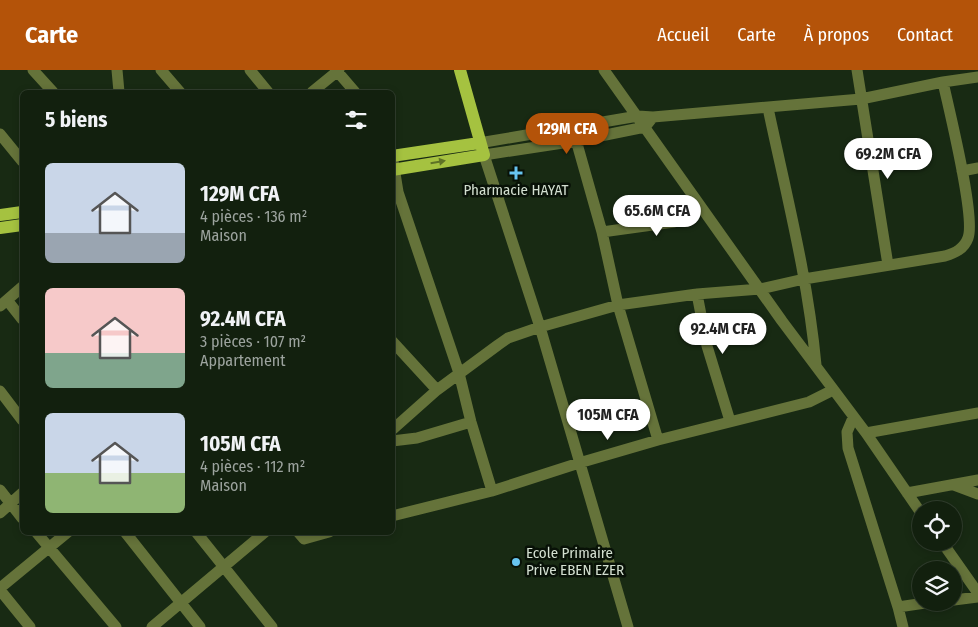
<!DOCTYPE html>
<html lang="fr">
<meta charset="utf-8">
<style>
:root{--surface:#12200e;--page:#1f2d1c;--text:#f1f3f6;--muted:#9ca39e;--line:#313e2e;--accent:#b45309}
body{margin:0;font-family:"Fira Sans Condensed",sans-serif;background:var(--page);color:var(--text);height:100vh;display:flex;flex-direction:column;font-size:19px;white-space:nowrap}
*{box-sizing:border-box;margin:0}
p{font-size:16px;color:var(--muted)}
.icon{flex:none;width:28px;height:28px;fill:none;stroke:currentColor;stroke-width:2;stroke-linecap:round;stroke-linejoin:round}
.map{position:relative;flex:1;overflow:hidden}
.panel{position:absolute;left:20px;top:20px;width:375px;height:445px;display:flex;flex-direction:column;background:var(--surface);border-radius:8px;box-shadow:0 2px 8px #0003,0 0 0 1px var(--line)}
.panel>*{flex:none}
.tools{position:absolute;left:912px;top:431px;display:grid;gap:10px}
.tools a{display:grid;place-items:center;width:50px;height:50px;border-radius:50%;background:var(--surface);box-shadow:0 2px 8px #0003,0 0 0 1px var(--line);font-size:25px}
.price{position:absolute;translate:-50% -42px;padding:0 11px;border-radius:18px;background:#fff;color:#222;font-size:16px;line-height:32px;filter:drop-shadow(0 1px 2px #0008)}
.price::after{content:'';position:absolute;left:50%;top:30px;width:15px;height:11px;margin-left:-8px;background:inherit;clip-path:polygon(0 0,100% 0,50% 100%)}
.price.on{background:var(--accent);color:#fff}
ul{padding:0;list-style:none}
li{display:flex;align-items:center;gap:15px;height:125px;padding:0 25px}
li span{display:grid;place-items:center;flex:none;width:140px;height:100px;border-radius:8px;color:#555}
li>.icon{margin-inline-start:auto}
span .icon{width:60px;height:60px;fill:#fffc;stroke-width:1}
li b{font-size:21px}
h2{display:flex;justify-content:space-between;align-items:center;height:60px;padding:0 25px;font-size:21px}
header{display:flex;align-items:center;gap:30px;box-sizing:border-box;height:70px;padding:0 25px;background:var(--accent);color:#fff}
header strong{font-size:24px}
nav{display:flex;gap:28px;margin-inline-start:auto;font-size:18px}
.map>svg:first-child{display:block}
</style>
<header>
<strong>Carte</strong>
<nav><a>Accueil</a><a>Carte</a><a>À propos</a><a>Contact</a></nav>
</header>
<div class="map">
<svg width="978" height="557" viewBox="0 0 978 557">
<rect width="100%" height="100%" fill="#182a13"/>
<g fill="none" stroke-linecap="round" stroke-linejoin="round">
<path stroke="#65733a" stroke-width="11" d="M33 0 53 22
M117 0 119 22
M161 0 180 22
M250 0 268 22
M336 0 355 22
M604 0 782 251 866 363 921 443
M857 0 888 195
M312 22 339 0
M768 38C786 123 808 208 816 295
M574 63 602 162 618 235 658 370
M0 64 22 91
M479 73 638 46 653 47 861 29 943 12 978 7
M393 91 398 122 459 303 471 352 492 421
M962 101 978 98
M602 162 674 152 701 138
M697 224 707 276 730 351
M7 230 22 249
M0 236 22 217
M392 271 437 320
M0 321 22 350
M853 348 847 362 848 378 898 537 903 557
M392 360 437 320 498 275 508 268 540 257 618 235 697 224 760 219 804 209 945 186C955 183 964 179 968 168 976 147 949 40 943 12
M866 363 978 343
M392 371 417 368 471 352
M954 415 978 424
M0 420 22 448
M907 423 978 410
M0 443 22 423
M392 446 492 421 579 393 658 370 809 332 833 320
M36 462 116 557
M125 462 200 557
M196 462 272 557
M298 462 304 469 329 462
M942 472 978 523
M0 518 68 462
M0 520 30 557
M954 530 978 527
M898 537 932 532
M152 557 265 462
M628 557 540 257 484 85 576 71 645 57 653 47"/>
<path stroke="#a5c240" stroke-width="12" d="M392 86 479 73
M392 100 484 85 460 0
M0 145 22 142
M0 158 22 155"/>
</g>
<defs><path id="oneway-solid" d="M-6-.8H1V-3.2L6.5 0L1 3.2V.8H-6Z" transform="scale(1.25)"/></defs>
<use fill="#5e7226" href="#oneway-solid" transform="translate(438 92) rotate(-10)"/>
<g fill="#67c4f0" stroke="#081107" stroke-width="2">
<path d="M513.5 95.5h5v5h5v5h-5v5h-5v-5h-5v-5h5z"/>
<circle cx="516" cy="492" r="5"/>
</g>
<g text-anchor="middle" dominant-baseline="central" stroke-width="5" stroke-linejoin="round" paint-order="stroke">
<g font-size="15" fill="#d3dfd0" stroke="#081107">
<text x="516" y="120">Pharmacie HAYAT</text>
<text x="526" y="483" text-anchor="start">Ecole Primaire<tspan x="526" dy="17">Prive EBEN EZER</tspan></text>
</g>
</g>
</svg>
<div class="tools">
<a><svg class="icon" aria-label="locate" viewBox="0 0 24 24"><circle cx="12" cy="12" r="6"/><path d="M12 2v4M12 18v4M2 12h4M18 12h4"/></svg></a>
<a><svg class="icon" aria-label="layers" viewBox="0 0 24 24"><path d="M12 4l9 5-9 5-9-5zM3 14l9 5 9-5"/></svg></a>
</div>
<b class="price on" style="left:567px;top:85px">129M CFA</b>
<b class="price" style="left:888px;top:110px">69.2M CFA</b>
<b class="price" style="left:657px;top:167px">65.6M CFA</b>
<b class="price" style="left:723px;top:285px">92.4M CFA</b>
<b class="price" style="left:608px;top:371px">105M CFA</b>
<section class="panel">
<h2>5 biens<svg class="icon" aria-label="filters" viewBox="0 0 24 24"><path d="M4 7h16M4 17h16"/><circle cx="9" cy="7" r="2"/><circle cx="15" cy="17" r="2"/></svg></h2>
<ul>
<li><span style="background:linear-gradient(#c9d6e8 70%,#9aa5b1 0)"><svg class="icon" aria-label="home" viewBox="0 0 24 24"><path d="M3 11l9-7 9 7M6 9v11h12V9"/></svg></span><div><b>129M CFA</b><p>4 pièces · 136 m²</p><p>Maison</p></div></li>
<li><span style="background:linear-gradient(#f6c9c9 65%,#7fa58c 0)"><svg class="icon" aria-label="home" viewBox="0 0 24 24"><path d="M3 11l9-7 9 7M6 9v11h12V9"/></svg></span><div><b>92.4M CFA</b><p>3 pièces · 107 m²</p><p>Appartement</p></div></li>
<li><span style="background:linear-gradient(#c9d6e8 60%,#8fb573 0)"><svg class="icon" aria-label="home" viewBox="0 0 24 24"><path d="M3 11l9-7 9 7M6 9v11h12V9"/></svg></span><div><b>105M CFA</b><p>4 pièces · 112 m²</p><p>Maison</p></div></li>
</ul>
</section>
</div>
